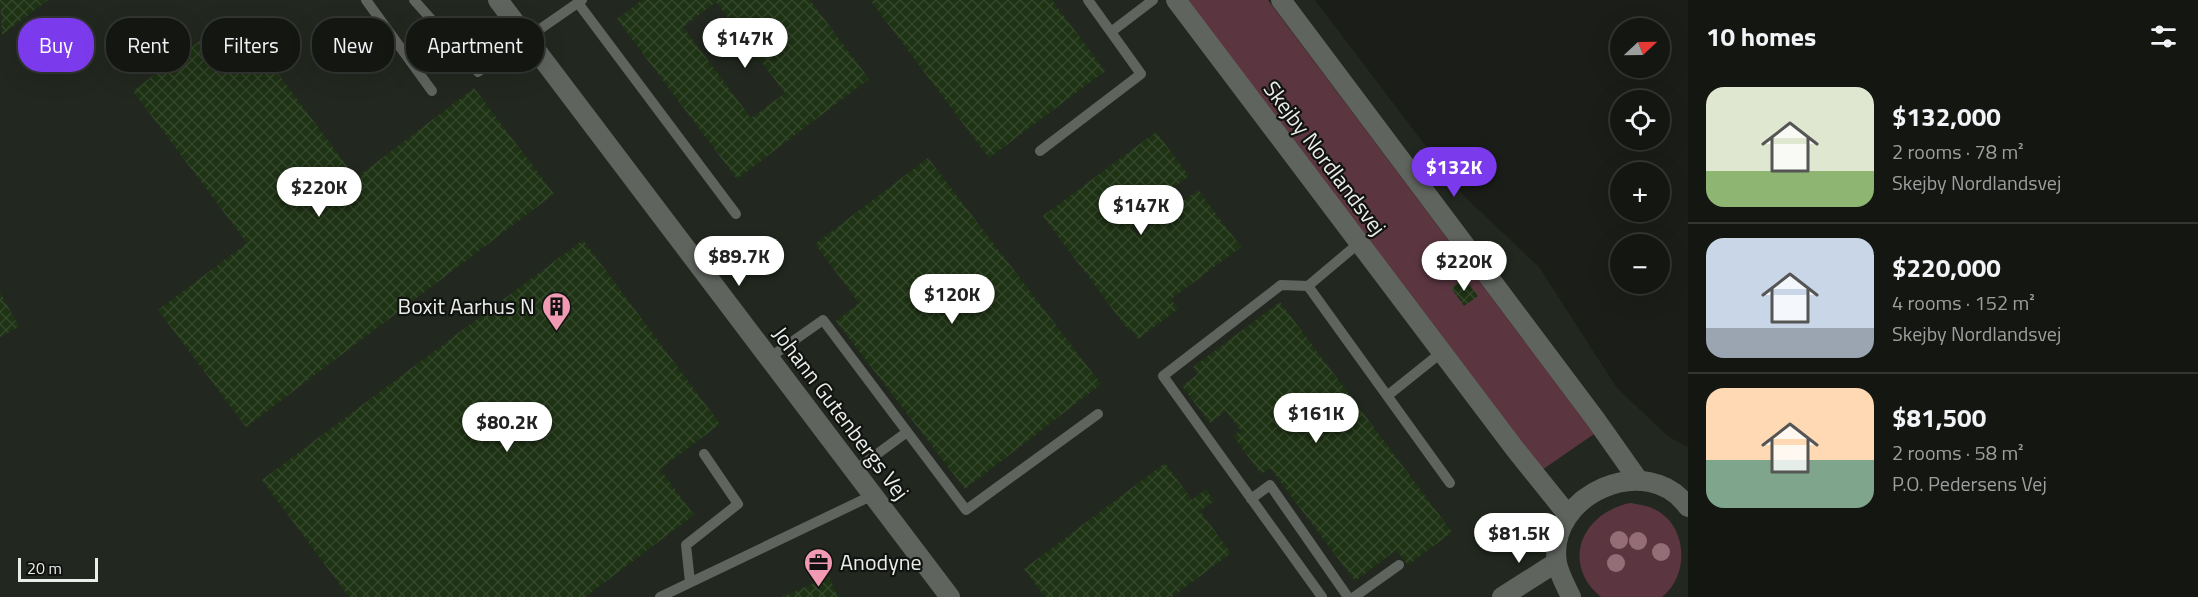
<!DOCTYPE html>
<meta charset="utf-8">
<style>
:root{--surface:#141612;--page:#212320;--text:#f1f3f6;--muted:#9d9f9f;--line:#333532;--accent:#7c3aed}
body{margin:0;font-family:"Titillium Web",sans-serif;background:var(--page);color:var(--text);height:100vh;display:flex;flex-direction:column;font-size:22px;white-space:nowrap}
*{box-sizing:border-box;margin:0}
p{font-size:20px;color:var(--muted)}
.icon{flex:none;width:33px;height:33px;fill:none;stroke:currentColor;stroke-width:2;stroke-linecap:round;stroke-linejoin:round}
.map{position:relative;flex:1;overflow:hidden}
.side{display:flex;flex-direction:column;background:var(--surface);width:510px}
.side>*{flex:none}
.top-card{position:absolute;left:18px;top:18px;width:570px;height:54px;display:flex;gap:12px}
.needle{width:39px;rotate:68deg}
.fabs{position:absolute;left:1610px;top:18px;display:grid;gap:12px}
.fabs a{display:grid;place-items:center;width:60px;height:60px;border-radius:50%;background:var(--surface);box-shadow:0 6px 24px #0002,0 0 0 2px var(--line);font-size:30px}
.scale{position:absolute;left:18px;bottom:15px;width:80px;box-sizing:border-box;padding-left:6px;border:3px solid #ebedea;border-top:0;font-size:16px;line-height:21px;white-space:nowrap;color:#ebedea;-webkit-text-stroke:4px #111310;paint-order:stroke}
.price{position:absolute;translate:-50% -51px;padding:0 14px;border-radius:21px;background:#fff;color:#222;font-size:20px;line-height:39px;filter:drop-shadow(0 2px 3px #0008)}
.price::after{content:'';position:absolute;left:50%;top:36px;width:18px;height:14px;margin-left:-9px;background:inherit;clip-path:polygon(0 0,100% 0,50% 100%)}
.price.current{background:var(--accent);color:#fff}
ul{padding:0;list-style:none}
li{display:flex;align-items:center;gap:18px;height:150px;padding:0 18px}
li+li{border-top:2px solid var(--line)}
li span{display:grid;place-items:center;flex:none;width:168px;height:120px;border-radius:18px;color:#555}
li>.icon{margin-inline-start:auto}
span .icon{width:72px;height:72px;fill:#fffc;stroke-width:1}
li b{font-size:26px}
h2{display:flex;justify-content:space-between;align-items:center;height:72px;padding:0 18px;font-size:26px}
.tag{padding:0 21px;border-radius:24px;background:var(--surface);box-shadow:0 6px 24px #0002,0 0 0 2px var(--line);font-size:21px;line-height:54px}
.tag.current{background:var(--accent);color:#fff}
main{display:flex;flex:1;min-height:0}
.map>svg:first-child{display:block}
</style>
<main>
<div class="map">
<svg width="1688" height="597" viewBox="0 0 1688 597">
<defs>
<pattern id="building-cross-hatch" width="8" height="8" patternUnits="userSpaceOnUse" patternTransform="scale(1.5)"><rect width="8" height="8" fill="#1e3214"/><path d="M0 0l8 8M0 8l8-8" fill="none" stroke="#34462b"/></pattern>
</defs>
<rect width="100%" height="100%" fill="#1a1d18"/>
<path fill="#22281f" d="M0 0H1315L1463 195 1539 267 1617 388 1669 437 1688 447V597H0Z"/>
<path fill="#5b3641" d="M1187 0H1268L1594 434 1542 470Z
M1630 503C1642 505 1651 506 1661 513 1688 532 1688 577 1662 597H1601C1560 563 1582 513 1630 503Z"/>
<path fill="url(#building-cross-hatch)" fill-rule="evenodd" d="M0 0H48L2 35Z
M642 0H810L869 79 737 179 617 19ZM716 2 785 93 751 118 683 27Z
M870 0H1052L1105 71 989 158Z
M234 15 356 178 474 88 554 194 246 427 158 310 247 243 133 91Z
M1156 132 1189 176 1139 214 1143 220 1132 228 1137 235 1198 190 1241 247 1171 299 1178 309 1138 339 1131 329 1129 331 1043 216Z
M928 158 1101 384 965 489 836 321 859 303 815 244Z
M583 240 720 424 660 469 694 515 585 597H349L262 480Z
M1464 278 1478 296 1464 306 1451 288Z
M0 292 19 327 0 337Z
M1280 302 1452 532 1408 565 1396 550 1355 581 1270 468 1261 474 1233 436 1241 431 1226 411 1210 423 1182 386 1198 374 1193 367Z
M1165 463 1192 500 1206 489 1214 501 1200 511 1231 553 1172 597H1045L1024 569Z
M829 577 838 597H782Z"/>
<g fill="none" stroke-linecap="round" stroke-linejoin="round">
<path stroke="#60645f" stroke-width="10" d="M366 0 432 91
M414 0 478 72 582 0
M578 3 736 214
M1111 32 1153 0
M1040 151 1141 74 1088 0
M1359 243 1308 286 1450 483
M1308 286 1281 285 1163 376 1322 597
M769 358 823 320 966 510 1098 414
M1387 396 1442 352
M854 471 907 432
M1251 499 1270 485 1348 597
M690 582 686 545 738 504 704 454
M660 597 873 495
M1354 597 1399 565"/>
<path stroke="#60645f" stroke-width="20" d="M498 0 950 597
M1176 0 1515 449 1568 515
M1281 0 1596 420 1639 481
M1502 597 1557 562
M1571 597C1566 586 1559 574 1557 563 1546 494 1648 450 1688 507"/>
</g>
<g fill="#946d76">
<circle cx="1619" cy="540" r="9"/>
<circle cx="1638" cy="541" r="9"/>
<circle cx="1661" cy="552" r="9"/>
<circle cx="1616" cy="563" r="9"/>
</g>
<defs>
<symbol id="building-pin" viewBox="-11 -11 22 30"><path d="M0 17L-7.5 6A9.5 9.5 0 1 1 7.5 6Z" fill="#f09ab4" stroke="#111310"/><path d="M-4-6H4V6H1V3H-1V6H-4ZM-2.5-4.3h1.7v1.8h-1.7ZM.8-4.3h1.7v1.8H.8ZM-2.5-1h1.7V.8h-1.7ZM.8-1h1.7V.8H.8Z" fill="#111"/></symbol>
<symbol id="office-pin" viewBox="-11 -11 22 30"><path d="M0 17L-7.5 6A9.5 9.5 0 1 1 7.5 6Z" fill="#f09ab4" stroke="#111310"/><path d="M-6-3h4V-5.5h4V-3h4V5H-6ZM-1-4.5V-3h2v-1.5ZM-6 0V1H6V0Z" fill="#111"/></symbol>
</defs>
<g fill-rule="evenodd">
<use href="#building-pin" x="540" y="290" width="33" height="45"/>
<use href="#office-pin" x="802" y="546" width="33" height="45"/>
</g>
<g text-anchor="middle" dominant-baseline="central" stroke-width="4.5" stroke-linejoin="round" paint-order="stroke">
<g font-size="22" fill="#ebedea" stroke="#111310">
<text transform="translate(1325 158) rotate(53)">Skejby Nordlandsvej</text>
<text transform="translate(841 413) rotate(53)">Johann Gutenbergs Vej</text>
</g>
<g font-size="22" fill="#ebedea" stroke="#111310" text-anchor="end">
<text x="535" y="306">Boxit Aarhus N</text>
<text x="840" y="562" text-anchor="start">Anodyne</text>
</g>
</g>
</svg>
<div class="fabs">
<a><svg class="needle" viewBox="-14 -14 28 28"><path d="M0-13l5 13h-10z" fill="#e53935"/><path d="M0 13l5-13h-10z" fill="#9d9f9f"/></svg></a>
<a><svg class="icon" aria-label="locate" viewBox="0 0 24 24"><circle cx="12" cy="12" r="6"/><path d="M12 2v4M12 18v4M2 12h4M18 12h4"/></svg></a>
<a>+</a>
<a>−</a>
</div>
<div class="scale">20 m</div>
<b class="price" style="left:745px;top:69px">$147K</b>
<b class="price current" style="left:1454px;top:198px">$132K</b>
<b class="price" style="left:319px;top:218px">$220K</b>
<b class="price" style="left:1141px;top:236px">$147K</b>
<b class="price" style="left:739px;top:287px">$89.7K</b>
<b class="price" style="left:1464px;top:292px">$220K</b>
<b class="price" style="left:952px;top:325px">$120K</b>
<b class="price" style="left:1316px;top:444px">$161K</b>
<b class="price" style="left:507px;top:453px">$80.2K</b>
<b class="price" style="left:1519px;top:564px">$81.5K</b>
<div class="top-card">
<a class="tag current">Buy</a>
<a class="tag">Rent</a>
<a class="tag">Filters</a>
<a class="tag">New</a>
<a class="tag">Apartment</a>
</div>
</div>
<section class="side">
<h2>10 homes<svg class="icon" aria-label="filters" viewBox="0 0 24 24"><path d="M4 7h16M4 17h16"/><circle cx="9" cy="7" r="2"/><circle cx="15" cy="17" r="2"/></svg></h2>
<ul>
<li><span style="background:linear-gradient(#dfe7d0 70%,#8fb573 0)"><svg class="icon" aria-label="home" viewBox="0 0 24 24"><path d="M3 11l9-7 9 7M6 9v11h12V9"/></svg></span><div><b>$132,000</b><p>2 rooms · 78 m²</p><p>Skejby Nordlandsvej</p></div></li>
<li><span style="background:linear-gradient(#c9d6e8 75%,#9aa5b1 0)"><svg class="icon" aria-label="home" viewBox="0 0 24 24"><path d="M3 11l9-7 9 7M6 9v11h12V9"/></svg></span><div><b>$220,000</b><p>4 rooms · 152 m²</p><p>Skejby Nordlandsvej</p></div></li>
<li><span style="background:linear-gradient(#ffd9b3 60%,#7fa58c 0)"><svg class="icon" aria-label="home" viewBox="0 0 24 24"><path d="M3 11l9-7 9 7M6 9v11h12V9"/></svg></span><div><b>$81,500</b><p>2 rooms · 58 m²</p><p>P.O. Pedersens Vej</p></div></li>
</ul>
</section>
</main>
